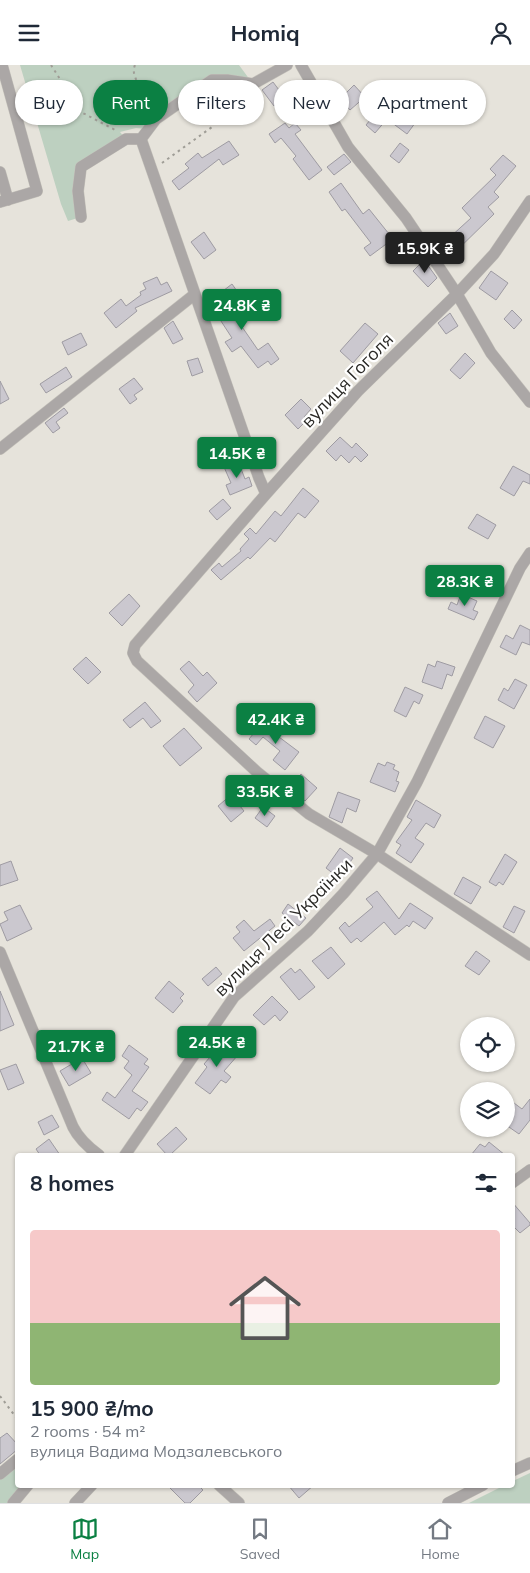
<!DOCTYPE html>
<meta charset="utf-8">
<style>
:root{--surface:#fff;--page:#f6f6f7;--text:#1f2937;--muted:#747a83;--line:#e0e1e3;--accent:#0b8043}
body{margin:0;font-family:Mulish,sans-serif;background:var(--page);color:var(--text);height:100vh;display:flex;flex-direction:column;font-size:19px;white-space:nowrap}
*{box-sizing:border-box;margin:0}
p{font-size:16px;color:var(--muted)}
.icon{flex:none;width:28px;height:28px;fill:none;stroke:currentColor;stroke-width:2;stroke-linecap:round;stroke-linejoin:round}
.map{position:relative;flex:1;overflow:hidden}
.sheet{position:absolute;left:15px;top:1088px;width:500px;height:335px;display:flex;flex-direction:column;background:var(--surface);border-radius:5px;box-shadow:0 1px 4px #0004}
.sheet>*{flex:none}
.banner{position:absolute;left:15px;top:15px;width:500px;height:45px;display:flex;gap:10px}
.fabs{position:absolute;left:460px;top:952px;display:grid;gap:10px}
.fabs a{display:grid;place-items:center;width:55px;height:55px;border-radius:50%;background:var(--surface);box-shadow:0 1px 4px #0004;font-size:25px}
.price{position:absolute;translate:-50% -42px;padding:0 11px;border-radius:5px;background:var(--accent);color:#fff;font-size:16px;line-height:32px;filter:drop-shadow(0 1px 2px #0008)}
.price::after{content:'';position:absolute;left:50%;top:30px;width:15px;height:11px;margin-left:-8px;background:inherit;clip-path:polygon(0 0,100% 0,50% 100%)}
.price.active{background:#222;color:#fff}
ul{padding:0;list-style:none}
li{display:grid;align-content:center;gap:10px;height:265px;padding:0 15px}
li+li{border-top:1px solid var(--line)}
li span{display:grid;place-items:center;height:155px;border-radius:5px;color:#555}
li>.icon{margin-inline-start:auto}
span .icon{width:90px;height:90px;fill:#fffc;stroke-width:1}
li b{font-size:21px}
h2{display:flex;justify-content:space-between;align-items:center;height:60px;padding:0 15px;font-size:21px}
.pill{padding:0 18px;border-radius:22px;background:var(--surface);box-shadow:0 1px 4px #0004;font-size:18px;line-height:45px}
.pill.active{background:var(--accent);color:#fff}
header{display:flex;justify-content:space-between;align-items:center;height:65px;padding:0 15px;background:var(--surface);font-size:22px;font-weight:700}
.menu{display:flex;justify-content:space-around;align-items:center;height:70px;border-top:1px solid var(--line);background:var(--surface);font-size:14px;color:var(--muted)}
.menu a{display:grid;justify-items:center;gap:2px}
.menu .active{color:var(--accent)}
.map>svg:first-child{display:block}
</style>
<header><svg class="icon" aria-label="menu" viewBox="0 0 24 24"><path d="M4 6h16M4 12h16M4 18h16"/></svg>Homiq<svg class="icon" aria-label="person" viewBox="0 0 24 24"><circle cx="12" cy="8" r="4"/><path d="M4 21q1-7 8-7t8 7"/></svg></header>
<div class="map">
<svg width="530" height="1438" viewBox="0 0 530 1438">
<rect width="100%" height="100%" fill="#e6e3db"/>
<path fill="#bdd0c0" d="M20 0H239L253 19 212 15 146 64 136 63 120 67 126 74 81 103V152L68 156 61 139Z
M17 1397 18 1420H24L9 1438H0V1412Z
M530 1408V1438H469L505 1420H512L513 1416Z"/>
<path fill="#cbc8cf" stroke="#9e9ba2" d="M273 17 285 33 274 41 262 25Z
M354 20 365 32 350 45 340 34Z
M388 33 402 45 406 39 421 50 407 69 387 54 375 68 366 60Z
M285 58 289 63 295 58 301 65 295 69 322 105 309 115 293 94 296 91 281 73 275 78 269 69Z
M229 76 239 90 223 100 219 94 179 125 172 116 189 103 185 99 198 88 202 93Z
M400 78 409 85 399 98 390 91Z
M344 89 351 97 334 110 327 102Z
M503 90 516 101 494 127 499 132 488 142 494 149 448 194 438 183 471 153 462 143 496 110 490 104Z
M341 118 363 149 369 144 393 174 370 191 364 183 371 178 345 144 342 146 329 127Z
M204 167 216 185 204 194 191 177Z
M424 195 437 213 428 222 413 206Z
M491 206 508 218 496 235 479 223Z
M157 212 161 220 167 217 172 226 135 243 137 246 116 263 104 248 121 234 126 241 141 230 140 227 146 224 143 218Z
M232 219 239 229 230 235 243 254 238 256 258 285 268 278 279 294 271 300 268 296 258 303 241 281 232 287 225 277 232 273 219 253 226 248 215 232Z
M512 245 522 255 514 264 504 254Z
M450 248 458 261 446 269 438 258Z
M173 256 183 274 173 279 164 263Z
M365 258 378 269 353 298 340 286Z
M81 268 87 280 68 290 62 277Z
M465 288 475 298 460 314 450 305Z
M198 293 203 307 192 311 187 296Z
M66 302 72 312 46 328 40 319Z
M134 313 143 324 134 330 137 334 130 339 119 324Z
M0 316 9 334 0 339Z
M301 334 311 344 304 352 307 355 298 364 285 350Z
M64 343 68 348 56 357 60 363 53 368 45 358Z
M340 372 352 383 356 378 368 390 361 397 355 391 349 398 341 390 336 396 326 386Z
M238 396 245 414 249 412 252 421 230 430 226 420 231 418 224 402Z
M513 401 530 410V419L523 416 514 431 500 423Z
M303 423 319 436 305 453 298 448 275 477 270 473 250 494 248 492 221 515 211 505 219 498 222 502 241 486 240 484 249 474 244 469 250 463 256 469 275 446 281 451Z
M223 434 231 443 217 455 209 446Z
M477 449 496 460 488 474 468 463Z
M476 507 493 518 486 529 469 517Z
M129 529 140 541 122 561 109 548Z
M461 529 477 536 473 545 478 547 474 555 448 544 451 537 457 540Z
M520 560 530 565V580L522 577 516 590 500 582 506 570 513 574Z
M86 592 101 607 88 619 73 604Z
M189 596 203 611 207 607 217 618 197 637 188 627 194 620 180 604Z
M437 596 455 602 452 611 447 609 442 624 422 617 428 599 435 602Z
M515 614 527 620 514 644 498 635 504 623 508 626Z
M405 622 423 630 419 639 414 636 406 652 394 646Z
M145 637 161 656 151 663 143 653 130 663 123 655Z
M485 651 505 661 493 683 474 673Z
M264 656 277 667 275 669 299 687 285 705 273 695 280 686 263 672 256 680 249 674Z
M184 663 202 683 180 701 163 681Z
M387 697 395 700 393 704 399 707 396 716 399 717 395 727 370 717 378 698 385 701Z
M301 709 317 723 305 736 289 723Z
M338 727 360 735 356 747 347 743 342 758 329 752Z
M231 730 244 746 231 757 218 741Z
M416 735 441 750 434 763 426 758 415 773 424 779 411 798 396 788 401 780 396 777 412 755 407 752Z
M263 742 275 751 267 762 255 753Z
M340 783 353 793 339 813 326 803Z
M505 789 517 797 503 820 499 817 496 821 489 817Z
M11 796 18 815 0 821V800Z
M463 812 481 822 471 839 454 829Z
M377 826 399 854 410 838 433 853 425 864 413 856 409 862 407 860 395 870 384 857 361 877 357 873 351 878 339 863 345 857 349 862 373 842 366 834Z
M288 839 306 853 299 861 282 848Z
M20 840 32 864 7 876 0 859 8 855 4 847Z
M514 841 525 846 514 868 503 862Z
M270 854 275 861 244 886 233 873 240 867 236 862 244 855 254 866Z
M331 882 345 899 328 914 312 896Z
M476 886 490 896 479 910 465 901Z
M216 902 222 909 208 921 202 914Z
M291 903 295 908 300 904 315 922 299 935 280 912Z
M169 916 184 929 180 933 183 936 173 948 155 933Z
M0 926 14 960 0 966Z
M272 931 288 947 280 956 275 950 264 960 253 950Z
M223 977 238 990 224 1006 231 1012 226 1018 221 1015 210 1029 195 1018 207 1002 204 999Z
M129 980 148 994 144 999 149 1002 132 1026 148 1037 141 1046 137 1043 129 1054 102 1035 107 1027 115 1033 132 1010 124 1003 129 996 122 991Z
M82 993 91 1008 69 1021 60 1006Z
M16 999 24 1018 8 1025 0 1005Z
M506 1032 522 1044 530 1034V1055L519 1069 506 1060Z
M52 1050 59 1062 44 1070 38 1057Z
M176 1062 187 1074 170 1090H167L157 1079Z
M49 1074 60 1090H40L36 1084Z
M489 1077 505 1090H471L480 1079 485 1082Z
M512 1137 530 1158V1160L520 1168 512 1160Z
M7 1368 18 1380V1384L0 1399V1373Z
M167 1420H198L203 1425 190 1438H185Z
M288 1420H314L299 1433Z"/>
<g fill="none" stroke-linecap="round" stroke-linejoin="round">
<defs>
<path id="minor" d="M301 0 348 82 406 153 457 229 491 288 530 337
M141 74 259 413 266 429
M141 74 156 54 212 15H227L253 19 287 0
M0 107 8 135
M530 136 494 189 457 229 358 326 266 429 135 580 133 588 137 596 257 707 309 749 377 789 530 890
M0 137 37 126 2 0
M81 152 78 126 81 102 126 74H141
M0 384 195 229
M0 887 73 1062C79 1074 88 1082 99 1090
M125 1090 234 932 308 866 343 829 377 789 417 717 520 503 530 488
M512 1118 530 1105
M512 1406 530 1398
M0 1409 18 1394
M219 1420 239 1438
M13 1438 28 1420
M75 1438 92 1420
M448 1438 483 1420"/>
</defs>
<use href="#minor" stroke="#c4c1ba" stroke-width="12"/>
<path stroke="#9f9d96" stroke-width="2" stroke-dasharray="2.5 4" stroke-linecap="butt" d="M51 0 81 47 117 66
M135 0C131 9 138 15 139 24 141 35 139 50 136 61
M162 98 212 62
M0 1331 18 1355"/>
<use href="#minor" stroke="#aba7a6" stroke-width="11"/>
</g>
<g text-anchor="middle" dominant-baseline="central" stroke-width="4.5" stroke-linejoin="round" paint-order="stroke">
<g font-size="18" fill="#292825" stroke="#fff">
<text transform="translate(347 315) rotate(-46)">вулиця Гоголя</text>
<text transform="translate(283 862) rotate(-45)">вулиця Лесі Українки</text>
</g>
</g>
</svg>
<div class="fabs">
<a><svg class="icon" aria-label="locate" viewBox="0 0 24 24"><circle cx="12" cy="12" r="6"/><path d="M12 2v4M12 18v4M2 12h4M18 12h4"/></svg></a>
<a><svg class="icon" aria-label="layers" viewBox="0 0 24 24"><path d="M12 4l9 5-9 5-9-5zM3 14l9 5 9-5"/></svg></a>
</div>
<b class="price active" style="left:425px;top:209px">15.9K ₴</b>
<b class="price" style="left:242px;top:266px">24.8K ₴</b>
<b class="price" style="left:237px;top:414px">14.5K ₴</b>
<b class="price" style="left:465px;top:542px">28.3K ₴</b>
<b class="price" style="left:276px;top:680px">42.4K ₴</b>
<b class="price" style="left:265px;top:752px">33.5K ₴</b>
<b class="price" style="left:217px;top:1003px">24.5K ₴</b>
<b class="price" style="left:76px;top:1007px">21.7K ₴</b>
<div class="banner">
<a class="pill">Buy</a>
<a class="pill active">Rent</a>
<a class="pill">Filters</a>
<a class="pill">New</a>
<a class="pill">Apartment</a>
</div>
<section class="sheet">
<h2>8 homes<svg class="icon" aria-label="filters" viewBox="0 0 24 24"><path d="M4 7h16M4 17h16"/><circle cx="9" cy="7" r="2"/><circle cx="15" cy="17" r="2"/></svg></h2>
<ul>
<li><span style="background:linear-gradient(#f6c9c9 60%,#8fb573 0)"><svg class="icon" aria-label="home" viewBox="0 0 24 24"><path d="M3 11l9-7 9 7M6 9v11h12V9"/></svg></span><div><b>15 900 ₴/mo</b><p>2 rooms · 54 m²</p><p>вулиця Вадима Модзалевського</p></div></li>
</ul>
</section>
</div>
<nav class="menu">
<a class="active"><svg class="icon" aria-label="map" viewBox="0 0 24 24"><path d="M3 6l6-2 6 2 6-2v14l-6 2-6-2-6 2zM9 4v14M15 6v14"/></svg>Map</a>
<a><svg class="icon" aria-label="saved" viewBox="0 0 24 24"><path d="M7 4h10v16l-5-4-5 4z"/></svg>Saved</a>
<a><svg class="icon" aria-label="home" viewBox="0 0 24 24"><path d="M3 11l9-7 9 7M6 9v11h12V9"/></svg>Home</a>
</nav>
